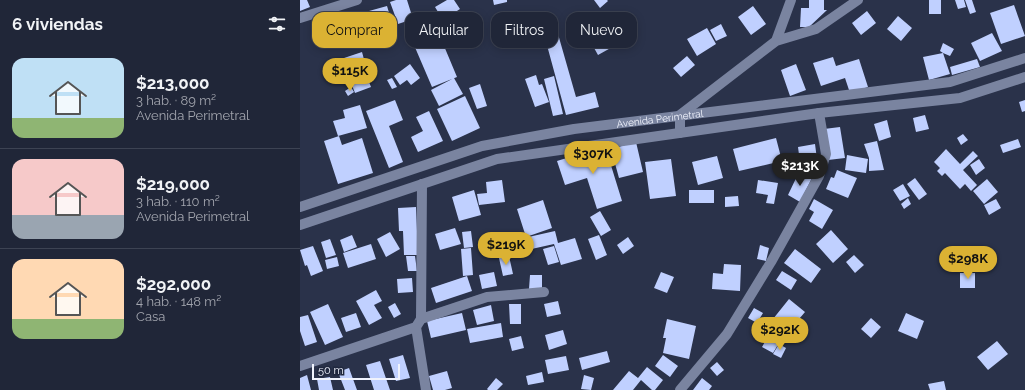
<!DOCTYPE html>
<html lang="es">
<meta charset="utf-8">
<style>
:root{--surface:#202638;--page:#2d3243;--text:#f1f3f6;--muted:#a2a5ae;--line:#3d4353;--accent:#dbb233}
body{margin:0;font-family:Raleway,sans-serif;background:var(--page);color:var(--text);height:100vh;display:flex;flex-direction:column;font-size:15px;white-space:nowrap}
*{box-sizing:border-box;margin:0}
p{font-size:13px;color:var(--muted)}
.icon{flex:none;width:22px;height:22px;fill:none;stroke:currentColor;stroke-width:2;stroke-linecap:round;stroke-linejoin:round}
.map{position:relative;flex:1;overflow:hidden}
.drawer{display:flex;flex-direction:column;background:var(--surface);width:300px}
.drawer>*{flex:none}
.guide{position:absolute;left:12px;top:12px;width:380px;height:36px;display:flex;gap:8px}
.scale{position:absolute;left:12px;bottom:10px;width:88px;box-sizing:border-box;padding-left:4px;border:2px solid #f0f3fd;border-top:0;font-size:11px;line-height:14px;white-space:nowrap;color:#f0f3fd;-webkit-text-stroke:3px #20283f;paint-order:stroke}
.price{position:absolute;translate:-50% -34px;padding:0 9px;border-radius:14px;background:var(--accent);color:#111;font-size:13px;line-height:26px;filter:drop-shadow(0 1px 2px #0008)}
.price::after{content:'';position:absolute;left:50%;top:24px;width:12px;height:9px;margin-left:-6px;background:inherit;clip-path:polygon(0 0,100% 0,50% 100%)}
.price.selected{background:#222;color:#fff}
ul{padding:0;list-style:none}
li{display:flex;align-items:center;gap:12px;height:100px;padding:0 12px}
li+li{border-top:1px solid var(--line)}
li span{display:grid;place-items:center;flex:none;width:112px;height:80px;border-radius:12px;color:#555}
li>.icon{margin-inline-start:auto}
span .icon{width:48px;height:48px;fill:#fffc;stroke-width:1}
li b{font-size:17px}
h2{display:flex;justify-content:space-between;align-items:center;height:48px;padding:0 12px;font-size:17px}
.pill{padding:0 14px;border-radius:12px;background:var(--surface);box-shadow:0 2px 10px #0003,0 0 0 1px var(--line);font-size:14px;line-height:36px}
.pill.selected{background:var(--accent);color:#111}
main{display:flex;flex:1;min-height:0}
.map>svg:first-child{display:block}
</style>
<main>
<section class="drawer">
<h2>6 viviendas<svg class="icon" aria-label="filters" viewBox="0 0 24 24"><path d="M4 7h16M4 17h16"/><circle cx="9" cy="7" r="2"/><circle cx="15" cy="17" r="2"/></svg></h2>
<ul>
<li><span style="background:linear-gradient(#bfe0f5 75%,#8fb573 0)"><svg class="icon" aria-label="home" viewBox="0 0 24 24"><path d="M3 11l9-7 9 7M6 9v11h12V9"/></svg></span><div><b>$213,000</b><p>3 hab. · 89 m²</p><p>Avenida Perimetral</p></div></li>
<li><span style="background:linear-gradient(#f6c9c9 70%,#9aa5b1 0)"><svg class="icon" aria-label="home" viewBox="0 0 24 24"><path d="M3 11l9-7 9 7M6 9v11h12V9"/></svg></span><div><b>$219,000</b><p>3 hab. · 110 m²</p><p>Avenida Perimetral</p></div></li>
<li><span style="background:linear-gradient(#ffd9b3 75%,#8fb573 0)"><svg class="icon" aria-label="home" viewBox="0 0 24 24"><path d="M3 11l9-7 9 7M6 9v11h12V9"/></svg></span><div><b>$292,000</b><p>4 hab. · 148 m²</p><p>Casa</p></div></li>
</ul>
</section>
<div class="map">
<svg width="725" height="390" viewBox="0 0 725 390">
<rect width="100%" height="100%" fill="#2a324a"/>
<path fill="#c0d0ff" d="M0 0H7L10 7 0 11Z
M96 0H107L113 19 98 24 90 2Z
M147 0H154L160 9 143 20 135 7Z
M193 0H207V2L194 5Z
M294 0H307L308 1 300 8Z
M509 0H524V10H527L509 27H500L501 8H509Z
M629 0H641V14H629Z
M655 0H664L666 7 658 9Z
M665 0H672L676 12 670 14Z
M714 5 725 36 701 44 690 13Z
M87 6 94 29 76 34 69 11Z
M453 6 466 24 451 35 438 17Z
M567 11 576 23 561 35 552 23Z
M252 13 276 97 295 92 299 107 266 115 239 16Z
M598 16 612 28 601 41 587 29Z
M315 24 325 40 298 55 289 39Z
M421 24 427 36 416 41 410 30Z
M407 28 416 44 397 56 387 39Z
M692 33 702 51 680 61 671 43Z
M139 34 157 77 132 87 114 45Z
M643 43 654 49 650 56 643 53 650 74 629 80 623 57 643 53 640 51Z
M62 52 65 63 62 64 71 87 55 93 46 70 60 64 44 69 41 59Z
M387 56 395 65 381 77 373 68Z
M533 57 536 66 559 59 568 87 550 93 545 78 521 86 513 63Z
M677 59 680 67 652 75 650 67Z
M110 64 120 78 111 85 107 80 100 85 94 76Z
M496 64 506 90 490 96 481 70Z
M236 75 239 85 242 84 249 102 235 107 225 79Z
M254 76 263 114 253 116 244 79Z
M92 78 97 87 92 89 87 80Z
M154 78 163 94 139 106 131 90Z
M180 84 187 106 177 109 169 88Z
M51 87 54 92 48 96 45 91Z
M165 96 180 128 152 141 137 109Z
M95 100 103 120 89 126 103 162 89 168 66 111Z
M725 100V111L722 112 719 102Z
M60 105 67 128 38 136 33 121 45 118 43 110Z
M129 111 143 141 118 152 111 137 123 131 116 117Z
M625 115 629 129 616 132 613 118Z
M587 120 591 137 579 141 574 124Z
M540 127 545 158 528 160 524 129Z
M663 134 668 140 661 145 657 138Z
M39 136 42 145 62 138 73 173 38 184 24 141Z
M476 138 482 161 439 171 433 149Z
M718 139 721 147 703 153 700 145Z
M577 141 584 170 569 171V158L564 144Z
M336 142 343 172 319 178 311 149Z
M515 144 518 167 501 170 498 147Z
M305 146 322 201 297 209 287 178 265 185 257 161Z
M646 149 660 164 673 151 678 156 663 170 677 185 671 191 665 184 660 189 645 173 642 176 637 171 640 168 634 162Z
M547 155 568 159 566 173 545 170Z
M417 156 423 178 398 185 392 162Z
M371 159 376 196 350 199 345 162Z
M679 159 685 168 676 175 670 165Z
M537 170 557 178 548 198 526 189 531 177 534 178Z
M499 172 512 178 500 202 488 195Z
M615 178 627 194 619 200 607 184Z
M687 179 698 192 684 204 673 191Z
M202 180 205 202 179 205 177 194 187 193 186 182Z
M458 180 478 183 474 204 466 203 468 195 456 193Z
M603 184 610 196 600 201 593 190Z
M174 190 181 215 159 221 152 197Z
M389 190H414V203H389Z
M438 196 439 206 425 207V197Z
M608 198 611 204 604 209 601 204Z
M514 199 533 210 522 229 509 221 514 212 509 209Z
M696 199 701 208 689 215 684 205Z
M243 200 252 228 226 237 217 209Z
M116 207 118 255H104L103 231H99L98 208Z
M300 211 311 230 301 236 290 217Z
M155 228 161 244 140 250 135 234Z
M531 230 548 249 533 263 516 244Z
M171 231 173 247 164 248 162 232Z
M255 231 258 243 275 238 282 259 261 265 254 244 227 250 224 238Z
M90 232 100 249 86 257 77 239Z
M52 235 57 247 44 252 40 240Z
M299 235 307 255 296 260 288 239Z
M328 237 334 246 323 254 317 245Z
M30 239 36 255 26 258 21 242Z
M215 240 218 256 210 257 207 242Z
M71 244 76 259 48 268 43 253Z
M460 245 469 248 466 261 457 259Z
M13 246 23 271 11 276 7 265 5 266 0 250Z
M254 246 259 262 248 265 243 249Z
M171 248 173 275 163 276 161 249Z
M495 249 521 269 511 283 484 263Z
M554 255 564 265 555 273 546 262Z
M106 256H115L117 271H108Z
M209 256 213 274 203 276 199 258Z
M37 257 39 266 27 269 25 260Z
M424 264 441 265 440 291 412 289 413 273 423 274Z
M482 271 497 280 491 290 476 280Z
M194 272 197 286 182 289 179 275Z
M361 272 374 277 367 293 354 288Z
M660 273H675V288H660Z
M230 275H242V289H229Z
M167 276 172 291 136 303 131 288Z
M112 278 113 292 98 293 97 279Z
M76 290 82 301 74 305 82 318 69 325 56 301Z
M489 299 505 312 488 332 473 319Z
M258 301 261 314 247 317 244 304Z
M95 303 101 314 94 318 88 307Z
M28 304 43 337 25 345 10 312Z
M209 304H221V324H210Z
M191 305 194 321 177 325 173 310Z
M454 308 463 313 457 323 448 318Z
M56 313 61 327 46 332 41 318Z
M162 313 166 330 131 338 127 321Z
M606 313 624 321 617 339 598 331Z
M8 315 17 342 5 346 0 331V317Z
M571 318 581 327 571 338 561 329Z
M367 319 396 326 389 359 363 353 366 338H363Z
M201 323 203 337 170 343 167 329Z
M263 330 267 344 249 350 245 335Z
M471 331 482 338 473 353 462 347Z
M221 336 224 348 212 351 209 339Z
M697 341 708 354 688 370 677 357Z
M479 344 486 348 481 358 473 354Z
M307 351 310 362 282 370 279 358Z
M103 355 110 378 96 381 89 359Z
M363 355 378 366 370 377 355 366Z
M266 356 269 370 248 374 245 360Z
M80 361 90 390H74L66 365Z
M417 362 424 370 417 376 410 368Z
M347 367 363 380 355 390H352L341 380 333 390H313L329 371 338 378Z
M49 368 57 390H45L38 372Z
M147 371 152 388 145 390H133L129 376Z
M242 372 244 382 228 385 226 376Z
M7 375 11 390H0V378Z
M284 375 294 378 291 390 281 389Z
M30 377 33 390H19L17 379Z
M196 378 203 384 197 390H188L187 389Z
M402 378 412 386 409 390H393Z
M644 381 646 390H630L628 384Z"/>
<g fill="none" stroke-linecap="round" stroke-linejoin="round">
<path stroke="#7a84a0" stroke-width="10" d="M0 18 57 0
M476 41 516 29 558 0
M380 133V115L476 41 491 0
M122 184 121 319 116 327 126 390
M121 319 187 297 244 292
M0 366 116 327
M380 390 427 334 471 262 519 176 526 154 519 113"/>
<g stroke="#7a84a0" stroke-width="10">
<path id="s1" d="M0 207 182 146 274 129 650 82 725 58"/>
<path d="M0 225 197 159 519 113 660 98 725 77"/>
</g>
</g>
<g text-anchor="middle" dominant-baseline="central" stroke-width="4" stroke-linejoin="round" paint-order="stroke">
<g font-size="10" fill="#f0f3fd" stroke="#20283f">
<text stroke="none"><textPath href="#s1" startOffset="372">Avenida Perimetral</textPath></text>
</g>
</g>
</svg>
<div class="scale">50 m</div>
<b class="price" style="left:50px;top:92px">$115K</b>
<b class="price" style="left:293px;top:175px">$307K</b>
<b class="price selected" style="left:500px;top:187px">$213K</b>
<b class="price" style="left:206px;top:266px">$219K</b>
<b class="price" style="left:668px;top:280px">$298K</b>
<b class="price" style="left:480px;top:351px">$292K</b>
<div class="guide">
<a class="pill selected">Comprar</a>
<a class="pill">Alquilar</a>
<a class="pill">Filtros</a>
<a class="pill">Nuevo</a>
</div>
</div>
</main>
